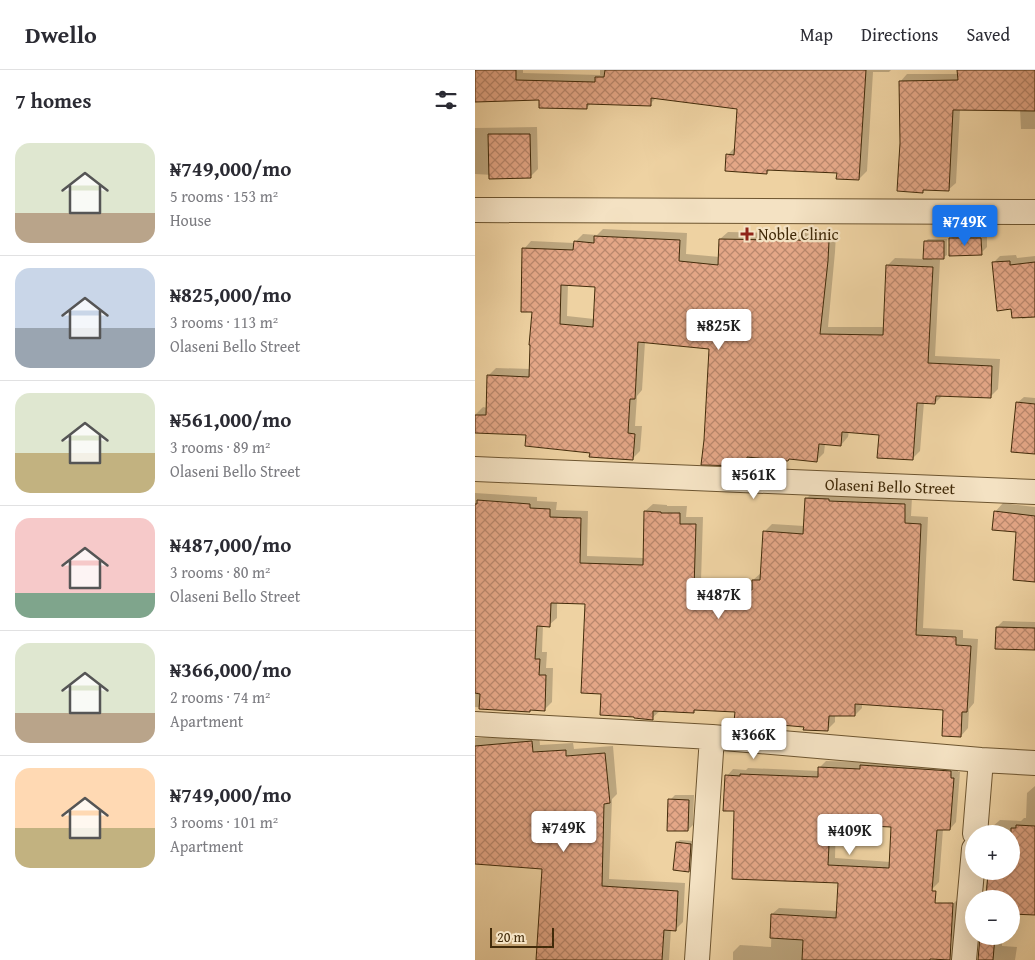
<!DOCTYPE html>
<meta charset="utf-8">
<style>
:root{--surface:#fff;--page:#f7f7f7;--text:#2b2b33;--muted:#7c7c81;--line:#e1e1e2;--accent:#1a73e8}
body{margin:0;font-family:"Gentium Book Plus",serif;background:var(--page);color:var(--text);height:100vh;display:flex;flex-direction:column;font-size:19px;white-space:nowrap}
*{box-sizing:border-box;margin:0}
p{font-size:16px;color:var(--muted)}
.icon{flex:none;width:28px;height:28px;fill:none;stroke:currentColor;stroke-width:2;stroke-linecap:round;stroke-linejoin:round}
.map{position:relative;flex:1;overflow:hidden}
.side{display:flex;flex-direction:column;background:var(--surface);width:475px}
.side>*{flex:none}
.buttons{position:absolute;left:490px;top:755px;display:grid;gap:10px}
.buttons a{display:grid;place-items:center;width:55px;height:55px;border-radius:50%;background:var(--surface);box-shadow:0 5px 20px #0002;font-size:25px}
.scale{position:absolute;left:15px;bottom:12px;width:64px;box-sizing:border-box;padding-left:5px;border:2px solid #422b0a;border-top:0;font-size:14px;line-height:18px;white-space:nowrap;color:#422b0a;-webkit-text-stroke:4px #f4e2c3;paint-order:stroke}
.price{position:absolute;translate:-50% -42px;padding:0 11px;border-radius:5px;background:#fff;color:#222;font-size:16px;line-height:32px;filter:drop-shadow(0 1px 2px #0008)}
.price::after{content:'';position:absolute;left:50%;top:30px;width:15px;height:11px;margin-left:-8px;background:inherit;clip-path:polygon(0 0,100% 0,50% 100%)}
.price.on{background:var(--accent);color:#fff}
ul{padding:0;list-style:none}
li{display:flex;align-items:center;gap:15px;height:125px;padding:0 15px}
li+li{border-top:1px solid var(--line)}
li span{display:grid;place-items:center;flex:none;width:140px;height:100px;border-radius:15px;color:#555}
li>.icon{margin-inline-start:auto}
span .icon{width:60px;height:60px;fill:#fffc;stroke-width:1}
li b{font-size:21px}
h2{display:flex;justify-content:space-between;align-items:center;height:60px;padding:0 15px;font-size:21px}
header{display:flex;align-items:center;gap:30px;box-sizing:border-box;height:70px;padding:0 25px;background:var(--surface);border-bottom:1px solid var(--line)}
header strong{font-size:24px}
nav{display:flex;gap:28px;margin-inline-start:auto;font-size:18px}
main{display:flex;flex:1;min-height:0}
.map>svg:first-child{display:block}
</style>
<header>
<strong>Dwello</strong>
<nav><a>Map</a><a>Directions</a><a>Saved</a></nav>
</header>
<main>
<section class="side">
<h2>7 homes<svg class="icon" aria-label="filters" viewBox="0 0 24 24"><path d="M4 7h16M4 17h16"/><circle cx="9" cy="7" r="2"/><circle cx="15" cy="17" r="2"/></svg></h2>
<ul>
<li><span style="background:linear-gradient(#dfe7d0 70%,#b9a48a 0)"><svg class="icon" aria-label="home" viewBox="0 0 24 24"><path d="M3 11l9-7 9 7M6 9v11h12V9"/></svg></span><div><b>₦749,000/mo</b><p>5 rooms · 153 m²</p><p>House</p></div></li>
<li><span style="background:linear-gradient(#c9d6e8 60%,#9aa5b1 0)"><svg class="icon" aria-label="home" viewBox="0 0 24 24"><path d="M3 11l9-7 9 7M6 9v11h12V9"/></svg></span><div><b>₦825,000/mo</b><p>3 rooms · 113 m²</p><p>Olaseni Bello Street</p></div></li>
<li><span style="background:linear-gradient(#dfe7d0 60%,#c2b280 0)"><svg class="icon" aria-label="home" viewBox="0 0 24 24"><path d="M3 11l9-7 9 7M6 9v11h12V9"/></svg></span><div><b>₦561,000/mo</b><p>3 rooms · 89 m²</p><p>Olaseni Bello Street</p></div></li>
<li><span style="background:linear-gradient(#f6c9c9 75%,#7fa58c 0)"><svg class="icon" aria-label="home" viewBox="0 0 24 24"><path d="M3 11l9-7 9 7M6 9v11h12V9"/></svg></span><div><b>₦487,000/mo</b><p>3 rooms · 80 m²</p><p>Olaseni Bello Street</p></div></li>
<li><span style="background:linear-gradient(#dfe7d0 70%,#b9a48a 0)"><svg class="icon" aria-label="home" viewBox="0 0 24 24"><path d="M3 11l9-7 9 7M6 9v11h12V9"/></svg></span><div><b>₦366,000/mo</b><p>2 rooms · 74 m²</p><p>Apartment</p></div></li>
<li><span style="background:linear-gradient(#ffd9b3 60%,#c2b280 0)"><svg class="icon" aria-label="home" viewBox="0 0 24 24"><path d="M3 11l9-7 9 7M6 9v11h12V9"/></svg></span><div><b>₦749,000/mo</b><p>3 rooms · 101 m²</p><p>Apartment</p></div></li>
</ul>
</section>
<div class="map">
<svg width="560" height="890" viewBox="0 0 560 890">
<defs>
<pattern id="building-cross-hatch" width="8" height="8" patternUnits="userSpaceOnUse" patternTransform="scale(1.25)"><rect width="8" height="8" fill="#e4a787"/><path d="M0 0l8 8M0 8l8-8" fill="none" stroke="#ba886d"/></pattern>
</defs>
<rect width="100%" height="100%" fill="#eed2a2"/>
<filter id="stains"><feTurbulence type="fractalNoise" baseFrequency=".004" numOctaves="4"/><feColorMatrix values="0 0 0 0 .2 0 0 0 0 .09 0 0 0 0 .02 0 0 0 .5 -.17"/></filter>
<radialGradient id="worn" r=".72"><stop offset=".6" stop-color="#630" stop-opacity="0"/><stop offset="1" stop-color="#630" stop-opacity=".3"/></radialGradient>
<path fill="#0003" fill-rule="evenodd" d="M0 0H48V3L125 5V0H416L414 2H398L392 101 384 109 363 102 296 99 292 103 253 85 260 77 264 38 182 27 175 34 116 33 112 38 65 28 0 31Z
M484 0H560V59H546L545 39H485L481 113 473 120 450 119 447 122 426 73 425 12 432 4H484Z
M62 57 63 99 55 107 0 104V58Z
M128 159 212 163 211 184 245 187V169L253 162 304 163 307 160 338 164 340 162 361 164 360 182 353 257H409L412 196 420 188 450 189V172L453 169H472V185L469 187 457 188V190H465L460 286 525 289 523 319 515 327 468 325 460 333 449 332 445 381 437 389 405 364 374 361 373 367 366 375 350 374 349 383 341 391 315 388 279 387 272 395 230 370 235 278 170 272 167 320 162 326 160 356H167L165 381 158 388 52 364 0 361V345L8 337 12 338 13 306 21 298 56 299 59 241 49 179 56 171 99 173 108 164 122 165ZM93 214 121 216 119 249 92 246Z
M512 162V177L506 183 475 169 481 163Z
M541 185 542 188 560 186V247L547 249V246L537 238 518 193 525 186Z
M549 327 560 328V383L542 333Z
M339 421 437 427 436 446 453 447 448 558 488 560V568L503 569 499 633 494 639 493 658 486 666 470 639 387 634V638L380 645H360V652L352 660 330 656 261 641 221 639 218 642 185 641 177 648 127 623 111 533 82 532V548L74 555H68L67 582H72L71 598H78L77 632 69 640 56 639 54 641 0 637V423L62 427V431L82 432 81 440 113 441 112 486 169 488 170 441 178 434 192 435V436H212L211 447H228L226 511 278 513V510L286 503 290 461 297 454 329 456 332 428Z
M528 433 560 437V510L543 461 520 442Z
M528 551 560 552V579L522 557Z
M64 664 65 675 98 673 99 679 138 676 142 724 137 729 134 809 210 813 208 852 200 860 196 859 194 890H63L68 798 0 793V668L15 667V668Z
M393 689 483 695V702H485L481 752 475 759H468L464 812 457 819 449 890H258V882L265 875 296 877 297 844 304 838 362 841 364 811 260 740 252 706 258 699 271 700 273 698 344 701 345 697 351 691 390 692ZM361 753 418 756 416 792 360 788Z
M560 716V844L536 829H510L511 816 513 813 536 801V764H517V757L525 750 546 751 549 748H551L552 723Z
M200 725H219L218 755 213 760 195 730Z
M205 770 218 771 216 798 213 801 202 772Z
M481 831H482L478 886 476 888 478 834Z
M506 866H527V876L542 877 540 890H504Z"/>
<path fill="url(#building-cross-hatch)" stroke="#422b0a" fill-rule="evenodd" d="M0 0H41V10L120 12V7H129L130 0H391L384 110 361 109 362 103 292 100V104L250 101 251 84 259 85 262 39 176 28V36L112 34V39L64 38V30L0 32Z
M482 0H560V41L478 40 474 121 448 120V123L422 121 425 73 424 11 483 10Z
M13 64H55L56 108 14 109Z
M119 166 205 170 204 191 243 195 244 169 298 170V167L331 171V170L354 171 353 191 345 264 408 265 411 195 458 197 453 293 517 296 516 328 461 326 460 334 442 333 438 390 402 388 404 365 367 362 366 376 344 374 342 392 314 389 313 391 272 387V396L226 395 229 370 234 279 163 272 160 329H155L153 363 160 364 158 390 114 387 115 383 50 376 51 365 0 363V345H11L12 305 54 307 55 275H54L57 242H46L47 178 98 180 99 171 119 173ZM86 215 120 217 118 257 85 254Z
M474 168H506L507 185 474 186Z
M449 171H469V189H448Z
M535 191V195L560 192V247L537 248 536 239 522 241 517 192Z
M541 332 560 334V384L536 382Z
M330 428 354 429V431L430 434V453L446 454 441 565 481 567V575L496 576 492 642H487L486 667 467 666 468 640 380 634V646H354L353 661 328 660 329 657 259 651 260 642 219 640V643L178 641V650L159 648V647L125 645 126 624 106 623 110 534 76 533 75 557 62 556 60 589H65L64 605H71L70 641 55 640V642L4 639 5 624 0 623V434H2V430L55 434V438L75 439V447L106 448 105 493 168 495 169 441 186 442V443H205V454H221L219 518 277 520V510H285L288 461 328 464Z
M519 441 560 446V512L538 510 541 462 517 460Z
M521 557 560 558V580L520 579Z
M57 671 58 682 91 680V686L130 683 135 733 129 734 127 816 203 821 201 861 189 860 187 890H61L67 799 0 794V676Z
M385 695 476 701V708H479L475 760H462L457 821H461L460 833H478L475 890 455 889V890H327L328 870 295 868 296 844 361 848 363 813 257 809 259 741H248L250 705 265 706V704L343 707V697L385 699ZM355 754 416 757 414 798 353 795Z
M193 729 214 730 213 761H192Z
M541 755 560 756V845L536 844V829H511L513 801H536V758H541Z
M201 772 216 774 214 802 198 800Z
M505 866H520L518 890H503Z"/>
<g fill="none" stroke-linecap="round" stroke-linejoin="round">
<defs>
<path id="street" d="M0 140 560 142
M0 399 560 422
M0 654 237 667 506 690 560 693
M500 764 506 690
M222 890 237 667
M489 890 499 779"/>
</defs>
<use href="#street" stroke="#6d5530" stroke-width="26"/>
<use href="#street" stroke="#f4e2c3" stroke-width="24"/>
</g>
<path fill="#8f2418" stroke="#f4e2c3" stroke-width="2" d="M269.5 156.5h5v5h5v5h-5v5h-5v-5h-5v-5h5z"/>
<g text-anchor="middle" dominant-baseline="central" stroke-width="4.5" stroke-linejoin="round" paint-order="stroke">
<g font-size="16" fill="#422b0a" stroke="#f4e2c3" text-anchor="start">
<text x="283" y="164">Noble Clinic</text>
</g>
<g font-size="16" fill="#422b0a" stroke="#f4e2c3">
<text transform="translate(415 416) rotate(2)">Olaseni Bello Street</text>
</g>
</g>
<rect width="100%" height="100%" filter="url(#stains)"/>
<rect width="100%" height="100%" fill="url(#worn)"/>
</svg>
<div class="buttons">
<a>+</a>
<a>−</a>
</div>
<div class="scale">20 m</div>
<b class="price on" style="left:490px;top:177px">₦749K</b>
<b class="price" style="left:244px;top:281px">₦825K</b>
<b class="price" style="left:279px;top:430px">₦561K</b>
<b class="price" style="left:244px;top:550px">₦487K</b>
<b class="price" style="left:279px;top:690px">₦366K</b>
<b class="price" style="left:89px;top:783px">₦749K</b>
<b class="price" style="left:375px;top:786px">₦409K</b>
</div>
</main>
